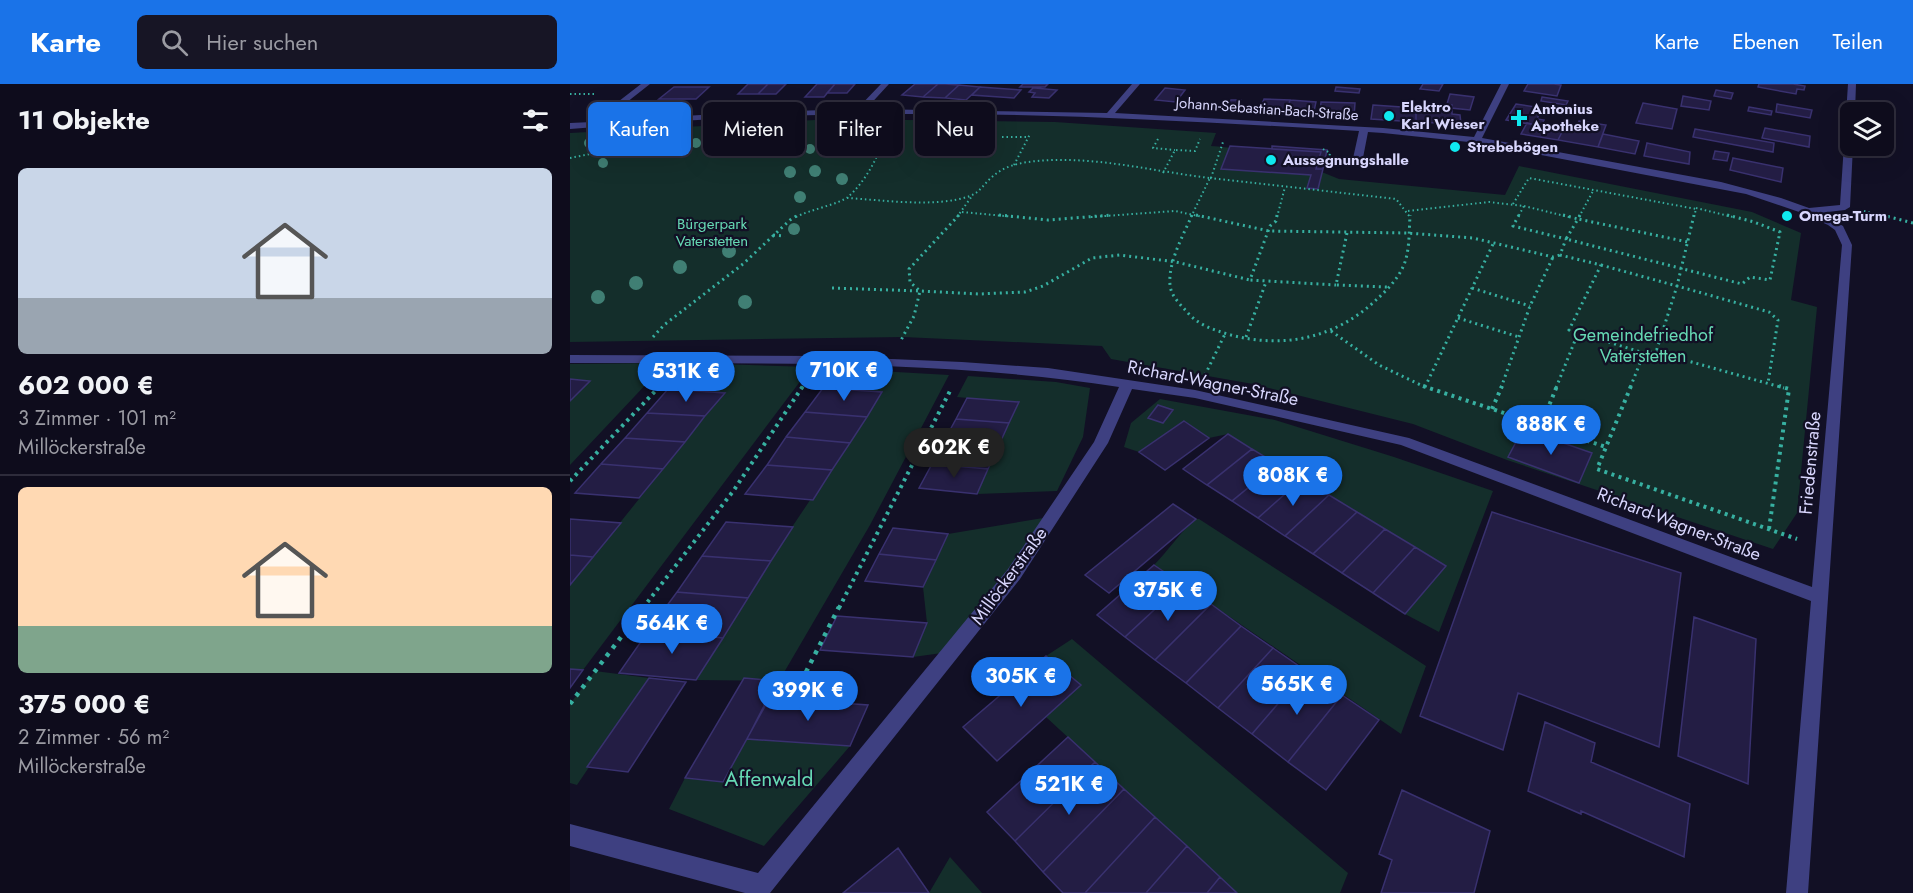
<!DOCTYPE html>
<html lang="de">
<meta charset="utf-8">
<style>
:root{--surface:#0e0c1c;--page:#171525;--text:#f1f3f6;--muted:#9b9ba3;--line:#2e2c3b;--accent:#1a73e8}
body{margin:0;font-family:Jost,sans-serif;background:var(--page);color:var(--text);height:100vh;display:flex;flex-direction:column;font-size:22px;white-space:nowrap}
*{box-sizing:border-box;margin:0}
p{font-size:20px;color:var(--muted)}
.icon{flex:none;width:33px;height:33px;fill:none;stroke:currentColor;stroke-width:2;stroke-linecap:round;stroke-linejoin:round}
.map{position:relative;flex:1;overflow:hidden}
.details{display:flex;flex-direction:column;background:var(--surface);width:570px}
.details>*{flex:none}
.banner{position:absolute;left:18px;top:18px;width:570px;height:54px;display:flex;gap:12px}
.tools{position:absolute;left:1270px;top:18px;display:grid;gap:12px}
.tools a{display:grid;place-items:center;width:54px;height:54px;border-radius:9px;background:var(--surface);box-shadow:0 6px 24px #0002,0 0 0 2px var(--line);font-size:30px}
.price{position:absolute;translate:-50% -51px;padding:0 14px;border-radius:21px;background:var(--accent);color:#fff;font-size:20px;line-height:39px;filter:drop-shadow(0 2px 3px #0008)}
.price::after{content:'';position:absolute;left:50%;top:36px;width:18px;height:14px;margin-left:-9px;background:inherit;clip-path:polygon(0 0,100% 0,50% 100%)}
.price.current{background:#222;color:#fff}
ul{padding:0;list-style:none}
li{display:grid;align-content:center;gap:12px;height:318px;padding:0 18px}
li+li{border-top:2px solid var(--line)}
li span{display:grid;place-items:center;height:186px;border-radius:9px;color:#555}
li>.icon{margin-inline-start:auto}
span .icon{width:108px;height:108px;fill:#fffc;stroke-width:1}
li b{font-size:26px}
h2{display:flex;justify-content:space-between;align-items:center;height:72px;padding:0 18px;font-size:26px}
.tag{padding:0 21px;border-radius:9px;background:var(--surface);box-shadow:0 6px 24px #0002,0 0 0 2px var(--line);font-size:21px;line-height:54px}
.tag.current{background:var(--accent);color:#fff}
header{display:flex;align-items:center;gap:36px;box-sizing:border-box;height:84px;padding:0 30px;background:var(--accent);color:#fff}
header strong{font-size:28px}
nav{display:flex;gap:33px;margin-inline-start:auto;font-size:21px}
.search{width:420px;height:54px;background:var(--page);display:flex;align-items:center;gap:15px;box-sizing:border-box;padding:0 21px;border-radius:9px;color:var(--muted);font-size:22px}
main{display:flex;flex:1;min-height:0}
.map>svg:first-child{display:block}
</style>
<header>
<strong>Karte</strong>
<div class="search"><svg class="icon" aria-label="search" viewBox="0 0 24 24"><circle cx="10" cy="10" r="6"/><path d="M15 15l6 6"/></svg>Hier suchen</div>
<nav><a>Karte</a><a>Ebenen</a><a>Teilen</a></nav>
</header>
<main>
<section class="details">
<h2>11 Objekte<svg class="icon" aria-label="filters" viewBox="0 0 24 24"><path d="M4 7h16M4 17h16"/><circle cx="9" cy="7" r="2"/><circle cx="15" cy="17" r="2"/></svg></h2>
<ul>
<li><span style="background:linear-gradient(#c9d6e8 70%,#9aa5b1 0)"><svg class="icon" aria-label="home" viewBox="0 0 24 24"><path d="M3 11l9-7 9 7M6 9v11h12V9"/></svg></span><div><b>602 000 €</b><p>3 Zimmer · 101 m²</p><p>Millöckerstraße</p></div></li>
<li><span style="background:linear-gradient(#ffd9b3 75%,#7fa58c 0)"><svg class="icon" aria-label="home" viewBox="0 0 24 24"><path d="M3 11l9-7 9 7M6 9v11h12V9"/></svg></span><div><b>375 000 €</b><p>2 Zimmer · 56 m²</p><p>Millöckerstraße</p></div></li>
</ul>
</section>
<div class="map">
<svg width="1343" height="809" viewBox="0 0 1343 809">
<rect width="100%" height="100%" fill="#121025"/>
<path fill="#142e2b" d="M265 35 485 38 646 49 641 62C679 64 734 80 769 95L935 111 949 82 1182 128 1231 149 1221 216 1247 223 1227 429 1203 465 937 376 843 340 683 300 541 275 532 262 333 253 0 258V49Z
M96 279 0 381V316L19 297 0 295V280Z
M119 279 241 283 13 586 0 585V501L154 309 98 305Z
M256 284 379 291 300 441 209 597 126 596 222 443 312 309 241 304Z
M398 292 486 298 520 304 513 353 487 407 407 410 448 319 387 313Z
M590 315 705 336 824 373 923 407 869 548 835 530 875 482 658 350 639 354 614 337 569 368 554 363 561 339Z
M473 434 435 492 372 569 343 573 357 539 353 503 378 450Z
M626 435H629L856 582 831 650 584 481C599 466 609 449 626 435Z
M502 555 778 789 770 809H666L476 633 511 601 476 572Z
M25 587 79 594 7 701 0 699V620Z
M177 655 280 662 194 762 99 725 115 694 153 698Z
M380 773 412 809H359Z"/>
<path fill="#231d44" stroke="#39316f" stroke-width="1.5" d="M178 0H198L188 10H168Z
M198 0H216L206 10H188Z
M247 0H265L254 13H235Z
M265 0H285L277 9H257Z
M345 0H368L353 13 332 11Z
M368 0H375L389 1 375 14 353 13Z
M453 0H478L475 3H450Z
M853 0H873L869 7 850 5Z
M958 0H984L991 1 987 12 954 7Z
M1189 0H1223L1235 2 1234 6 1227 5 1226 10 1188 3Z
M389 1 410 3 396 16 375 14Z
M104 3H139L126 15H89Z
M410 3 451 6 444 14 402 11Z
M766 3 790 5 789 9 765 7Z
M463 4H465L487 6 479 14 462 13 465 9 459 8Z
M595 4 615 6 606 18 585 16Z
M1146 6 1163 9 1161 15 1144 12Z
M880 10 904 13 900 26 881 24 882 21 877 20Z
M1113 12 1141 17 1139 26 1111 22Z
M972 13 998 17 996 21 971 17Z
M694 15 720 16 716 30 689 28Z
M661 16H671L667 25H657Z
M720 16 746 18 743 32 716 30Z
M751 18 785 19 784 33 750 31Z
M1073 19 1107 25 1102 45 1066 39Z
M946 20 972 24 967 35 974 36 971 42 936 36Z
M1207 20 1242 26 1240 34 1206 28Z
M803 21 846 24V38L801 35Z
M1179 23 1202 27 1201 31 1178 27Z
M846 24 882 26V30L890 31 891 40 846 38Z
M1009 37 1036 41 1028 63 988 56 993 46 1004 48Z
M957 39 971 42 993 46 988 56 951 50Z
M1195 44 1240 52 1239 63 1192 54Z
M1125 45 1204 59 1203 68 1123 53Z
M1033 50 1069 57 1065 70 1028 63Z
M1077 59 1120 68 1119 80 1074 72Z
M660 62 751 68 746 85H753L748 105 737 104 741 91 651 85Z
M702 62 757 66 753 85H746L751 68 702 65Z
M1145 67 1159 69 1157 77 1143 75Z
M1163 74 1213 84 1211 98 1160 86Z
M0 295 20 297 0 317Z
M253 304 312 308 297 333 235 328Z
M98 305 155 309 135 332 77 329Z
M397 314 449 318 439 339 386 335Z
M588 321 603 326 593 339 578 334Z
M235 328 297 333 280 359 216 353Z
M77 329 135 332 115 358 55 354Z
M386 335 439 339 429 361 374 357Z
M614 337 639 354 595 386 569 368Z
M953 345 1022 369 1009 399 938 373Z
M658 350 682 365 637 401 613 385Z
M216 353 280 359 262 386 197 381Z
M55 354 115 358 93 385 31 380Z
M374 357 429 361 418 385 362 380Z
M682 365 707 380 662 417 637 401Z
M31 380 93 385 69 414 5 409Z
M362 380 418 385 407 410 349 404Z
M707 380 732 395 688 434 662 417Z
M197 381 262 386 243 416 175 410Z
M732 395 759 411 715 452 688 434Z
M759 411 787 428 743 470 715 452Z
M603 420 626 435 539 509 515 491Z
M787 428 815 445 772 489 743 470Z
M922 428 1111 489 1089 663 948 609 933 666 850 632Z
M0 435 51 439 23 473 0 471Z
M156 438 223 443 201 477 132 472Z
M323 444 378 450 366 476 309 470Z
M815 445 845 463 803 509 772 489Z
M845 463 876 482 835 530 803 509Z
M309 470 366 476 353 503 295 497Z
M0 471 23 473 0 501Z
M132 472 201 477 178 514 107 508Z
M584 481 612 500 555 553 527 531Z
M612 500 641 520 585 576 555 553Z
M107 508 178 514 153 554 79 546Z
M641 520 671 542 616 599 585 576Z
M267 532 357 539 343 573 250 566Z
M1124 533 1186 555 1178 700 1108 672Z
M671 542 703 564 648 624 616 599Z
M79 546 153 554 126 596 49 589Z
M703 564 736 587 682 650 648 624Z
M476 572 511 601 427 677 393 643Z
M0 585 13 586 0 604Z
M736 587 772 611 718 678 682 650Z
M79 594 116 598 58 688 17 683Z
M174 594 209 597 153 698 115 694Z
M772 611 809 636 756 706 718 678Z
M198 614 298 621 280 662 177 655Z
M975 638 1025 659 1021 678 1120 720 1114 773 1011 727V730L958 707Z
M498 653 525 678 445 757 417 728Z
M525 678 554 705 473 788 445 757Z
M554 705 585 733 515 809H493L473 788Z
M832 706 920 747 904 809H811L822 776 809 770Z
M585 733 617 762 576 809H515Z
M617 762 650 793 637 809H576Z
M328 764 359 809H273Z
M650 793 667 809H637Z"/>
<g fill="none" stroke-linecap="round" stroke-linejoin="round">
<path stroke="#37b0a1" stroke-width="2" stroke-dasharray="1.5 3" stroke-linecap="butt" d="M0 10H26
M432 53H459
M588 55 583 64 605 66
M753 65 760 69 758 81 766 78
M308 70 324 69
M0 74 71 60
M444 81 460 50
M593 89 605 66 625 67 630 55
M640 94 826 115 840 133
M641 94 653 58
M277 114C313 116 366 124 400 112 409 109 414 100 421 94 431 84 444 80 458 78 519 70 580 87 640 94
M943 120 959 94 1126 125 1124 133
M954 122 999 133
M1126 124 1163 133
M838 127 919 118 954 122 948 133
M1294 127 1318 133
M392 128 445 133
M226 133C239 126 269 120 278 113 293 100 314 68 312 48
M387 133 402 112
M521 133 605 127 633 133
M621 133 640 94
M707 133 715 103
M1009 133 1023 107"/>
<path stroke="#37b0a1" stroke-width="3" stroke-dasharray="2 4" stroke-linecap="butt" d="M389 131 339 185 340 198 350 207 409 210 455 208 473 202 522 174 550 171 606 178 680 196
M429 131 478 136 542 131
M622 131C613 152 598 178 600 201 601 212 610 220 617 228 628 241 644 246 661 251 714 265 765 254 805 217 815 208 826 197 832 185 840 170 839 148 840 131
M626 131 699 147 837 149 903 154 983 173 990 171
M707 131 706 137 700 142 680 196 766 201
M949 131 943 142 996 155 990 171 1031 181 999 246 1074 269 1060 304
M993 131 1008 135 996 155 1172 200 1180 193 1200 196 1210 148 1184 138 1157 131
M1010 131 1008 135 1118 158
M1124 131 1107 202 1199 228 1208 236 1198 299
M1312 131 1343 139
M777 149 766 201 817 203
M203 151 215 152
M1031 181 1107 202 1086 268
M262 204 350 207 344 232 330 258
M902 204 960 222
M888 234 949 253
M761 247 809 281 857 304
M83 253 94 241 173 180 220 136 228 131
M676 253 696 198
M1074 269 1086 268 1214 304
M635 291 655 250
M855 303 924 158
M89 304 94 298
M232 304 237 297
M931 304 960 222 983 173
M986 304 1008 249"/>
<path stroke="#37b0a1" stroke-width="4" stroke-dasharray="3 4.5" stroke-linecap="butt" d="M853 302 1036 363
M1061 302 1027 385 1227 455
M922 325 932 302
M971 341 987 302
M0 397 90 302
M1199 445 1219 305 1209 302
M73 524 164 406 233 302
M269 524 381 305"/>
<path stroke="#37b0a1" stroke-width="4.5" stroke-dasharray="4 6" stroke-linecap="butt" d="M236 588 269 523
M0 620 74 523"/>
<path fill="#3e4081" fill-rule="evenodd" d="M71 0H80L33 37 163 29 287 25 311 0H319L296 25 537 29 562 0H570L545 29 813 44 904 53 931 0H939L912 54 1151 98 1211 114 1239 124 1270 121 1278 0H1286L1285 28H1281V62H1283L1280 123 1275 126 1249 129 1273 142 1282 161 1238 809H1216L1241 517 831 361 625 314 562 305 538 359 450 495 200 809H175L0 762V740L188 789 438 485 524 358 549 303C368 275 183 280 0 279V271L251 272 392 278 478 284 625 306 839 354 1242 503 1272 161 1265 146 1258 141 1232 129 1176 110 908 59 813 49 798 48 792 79 787 82 782 79 789 47C635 38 481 29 327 30 217 30 109 36 0 45V39L22 38Z"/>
</g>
<g fill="#407f74">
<circle cx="293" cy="55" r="5"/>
<circle cx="172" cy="58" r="5"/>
<circle cx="220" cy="58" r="5"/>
<circle cx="19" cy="59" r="5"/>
<circle cx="126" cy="59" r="5"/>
<circle cx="240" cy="65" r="5"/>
<circle cx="266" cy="66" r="5"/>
<circle cx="189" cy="67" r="5"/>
<circle cx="91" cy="68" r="5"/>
<circle cx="144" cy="68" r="5"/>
<circle cx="33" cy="79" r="5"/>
<circle cx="245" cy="87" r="6"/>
<circle cx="220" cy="88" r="6"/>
<circle cx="272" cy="95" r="6"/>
<circle cx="230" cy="113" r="6"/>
<circle cx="224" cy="145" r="6"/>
<circle cx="159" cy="167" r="7"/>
<circle cx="110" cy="183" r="7"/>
<circle cx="66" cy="199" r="7"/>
<circle cx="28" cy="213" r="7"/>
<circle cx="175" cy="218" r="7"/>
</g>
<g fill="#0fe9f0" stroke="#121025" stroke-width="2">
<circle cx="819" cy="32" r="6"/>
<path d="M946 25h6v6h6v6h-6v6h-6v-6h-6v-6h6z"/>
<circle cx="885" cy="63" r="6"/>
<circle cx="701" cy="76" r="6"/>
<circle cx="1217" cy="132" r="6"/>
</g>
<g text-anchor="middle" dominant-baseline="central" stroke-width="4.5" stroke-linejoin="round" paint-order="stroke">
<g font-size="15" font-weight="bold" fill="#d8d6fd" stroke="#121025" text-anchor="start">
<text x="831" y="23">Elektro<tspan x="831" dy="17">Karl Wieser</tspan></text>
<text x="961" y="25">Antonius<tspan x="961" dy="17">Apotheke</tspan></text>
<text x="897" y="63">Strebebögen</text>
<text x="713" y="76">Aussegnungshalle</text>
<text x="1229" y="132">Omega-Turm</text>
</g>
<g font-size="15" fill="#d8d6fd" stroke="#121025">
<text transform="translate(697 25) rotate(4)">Johann-Sebastian-Bach-Straße</text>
</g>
<g font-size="15" fill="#66d9b4" stroke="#121025">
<text x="142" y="140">Bürgerpark<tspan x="142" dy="17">Vaterstetten</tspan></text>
</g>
<g font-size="18" fill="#66d9b4" stroke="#121025">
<text x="1073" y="251">Gemeindefriedhof<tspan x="1073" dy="21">Vaterstetten</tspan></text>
</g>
<g font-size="18" fill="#d8d6fd" stroke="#121025">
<text transform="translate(643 299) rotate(11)">Richard-Wagner-Straße</text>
<text transform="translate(1240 379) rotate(-85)">Friedenstraße</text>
<text transform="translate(1109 440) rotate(21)">Richard-Wagner-Straße</text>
<text transform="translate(439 492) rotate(-54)">Millöckerstraße</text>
</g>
<g font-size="21" fill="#66d9b4" stroke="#121025">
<text x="199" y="695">Affenwald</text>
</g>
</g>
</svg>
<div class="tools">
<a><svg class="icon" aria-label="layers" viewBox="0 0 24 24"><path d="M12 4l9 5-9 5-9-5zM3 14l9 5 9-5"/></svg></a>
</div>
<b class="price" style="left:274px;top:318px">710K €</b>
<b class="price" style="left:116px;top:319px">531K €</b>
<b class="price" style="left:981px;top:372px">888K €</b>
<b class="price current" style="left:384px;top:395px">602K €</b>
<b class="price" style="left:723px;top:423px">808K €</b>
<b class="price" style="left:598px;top:538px">375K €</b>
<b class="price" style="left:102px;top:571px">564K €</b>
<b class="price" style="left:451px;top:624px">305K €</b>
<b class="price" style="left:727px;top:632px">565K €</b>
<b class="price" style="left:238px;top:638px">399K €</b>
<b class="price" style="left:499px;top:732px">521K €</b>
<div class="banner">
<a class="tag current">Kaufen</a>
<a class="tag">Mieten</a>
<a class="tag">Filter</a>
<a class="tag">Neu</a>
</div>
</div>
</main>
